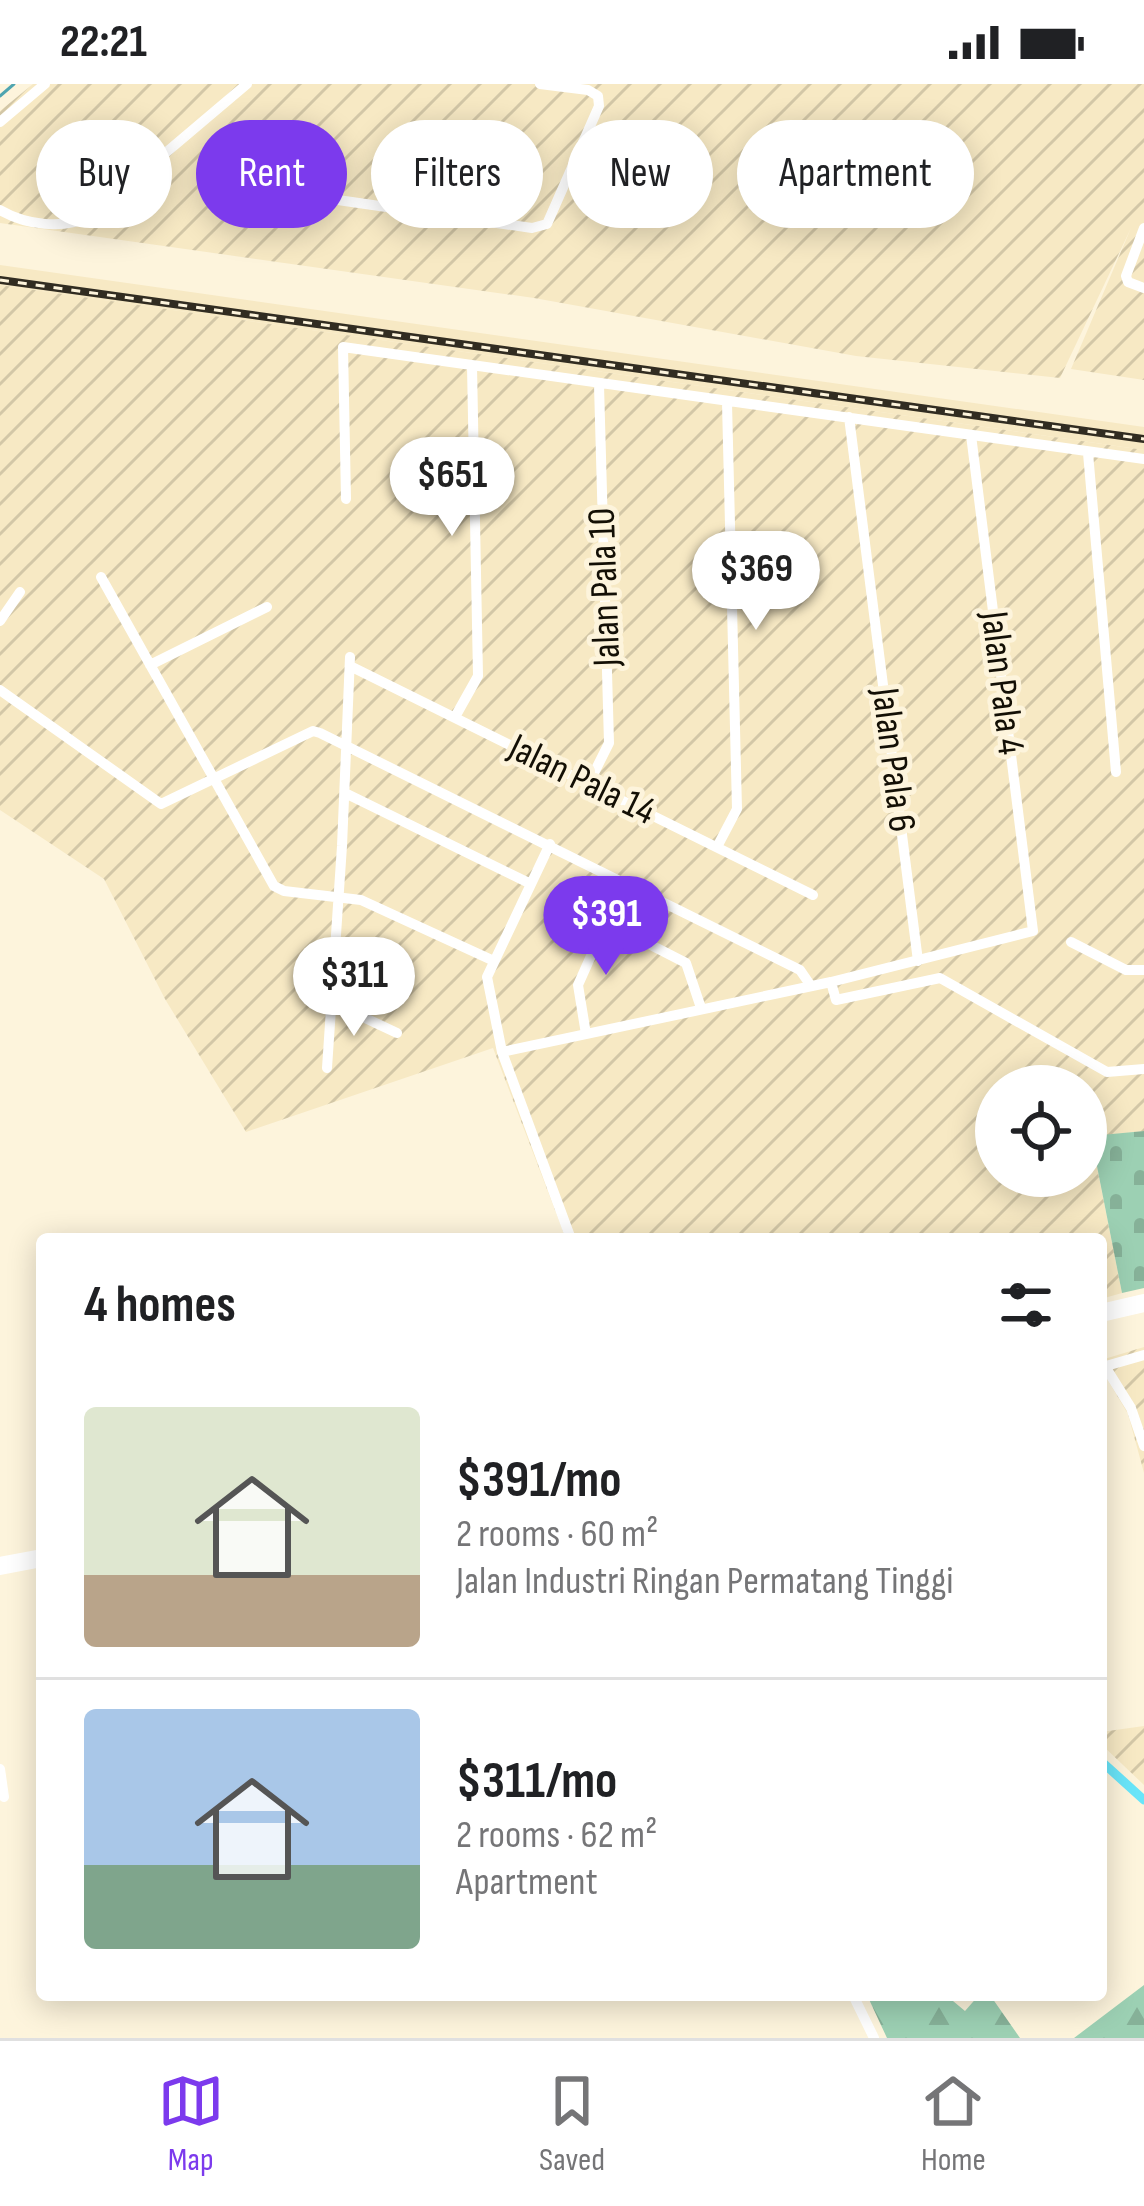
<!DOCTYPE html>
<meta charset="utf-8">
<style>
:root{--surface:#fff;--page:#f2f2f2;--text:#202124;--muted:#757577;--line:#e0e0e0;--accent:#7c3aed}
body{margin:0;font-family:"Sofia Sans Condensed",sans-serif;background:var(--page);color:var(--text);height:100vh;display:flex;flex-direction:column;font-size:45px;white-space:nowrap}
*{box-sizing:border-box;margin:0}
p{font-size:39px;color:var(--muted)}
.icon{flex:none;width:66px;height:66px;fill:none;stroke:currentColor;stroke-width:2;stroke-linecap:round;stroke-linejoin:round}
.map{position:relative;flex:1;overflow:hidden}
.details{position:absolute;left:36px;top:1149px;width:1071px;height:768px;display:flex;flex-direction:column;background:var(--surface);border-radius:12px;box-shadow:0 6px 30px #0003}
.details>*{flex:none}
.banner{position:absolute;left:36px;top:36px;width:1074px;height:108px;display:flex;gap:24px}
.tools{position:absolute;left:975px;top:981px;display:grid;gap:24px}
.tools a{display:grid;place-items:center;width:132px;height:132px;border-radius:50%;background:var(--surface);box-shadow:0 6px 30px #0003;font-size:60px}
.price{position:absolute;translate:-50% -102px;padding:0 27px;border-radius:42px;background:#fff;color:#222;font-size:39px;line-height:78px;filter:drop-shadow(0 3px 6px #0008)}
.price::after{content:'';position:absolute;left:50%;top:72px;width:36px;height:27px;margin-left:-18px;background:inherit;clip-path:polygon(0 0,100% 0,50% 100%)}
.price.current{background:var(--accent);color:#fff}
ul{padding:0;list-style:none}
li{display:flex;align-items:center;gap:36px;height:300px;padding:0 48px}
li+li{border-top:3px solid var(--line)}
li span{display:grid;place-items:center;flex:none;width:336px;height:240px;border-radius:12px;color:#555}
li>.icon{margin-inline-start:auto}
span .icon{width:144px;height:144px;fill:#fffc;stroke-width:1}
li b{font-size:51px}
h2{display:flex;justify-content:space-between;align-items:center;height:144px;padding:0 48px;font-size:51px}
.tag{padding:0 42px;border-radius:54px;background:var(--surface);box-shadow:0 6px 30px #0003;font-size:42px;line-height:108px}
.tag.current{background:var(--accent);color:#fff}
.status{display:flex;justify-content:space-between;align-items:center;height:84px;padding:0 60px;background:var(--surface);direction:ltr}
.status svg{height:33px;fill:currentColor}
.menu{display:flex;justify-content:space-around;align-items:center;height:168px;border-top:3px solid var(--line);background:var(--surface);font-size:33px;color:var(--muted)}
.menu a{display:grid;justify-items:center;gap:6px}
.menu .current{color:var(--accent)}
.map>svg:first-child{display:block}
</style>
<div class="status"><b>22:21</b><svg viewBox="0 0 49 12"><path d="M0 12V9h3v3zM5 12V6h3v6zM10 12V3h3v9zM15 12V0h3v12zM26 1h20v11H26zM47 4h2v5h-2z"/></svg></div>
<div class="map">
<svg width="1144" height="1954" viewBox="0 0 1144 1954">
<defs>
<pattern id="industrial-furrows" width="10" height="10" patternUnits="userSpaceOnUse" patternTransform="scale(3)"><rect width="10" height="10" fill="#f7e9c4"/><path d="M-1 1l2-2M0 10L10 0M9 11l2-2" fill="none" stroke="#d3c7a7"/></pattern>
<pattern id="forest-firs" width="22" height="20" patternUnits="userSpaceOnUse" patternTransform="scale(3)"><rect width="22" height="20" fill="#9cd0b3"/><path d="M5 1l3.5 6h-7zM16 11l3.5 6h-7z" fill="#86b198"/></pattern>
<pattern id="cemetery-stones" width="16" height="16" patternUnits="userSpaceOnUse" patternTransform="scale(3)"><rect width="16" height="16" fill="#9cd0b3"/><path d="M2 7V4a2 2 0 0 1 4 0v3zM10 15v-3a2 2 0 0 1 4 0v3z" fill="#86b198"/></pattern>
</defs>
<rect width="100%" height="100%" fill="#fdf4dc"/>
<path fill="#f7e9c4" d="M0 181 1144 343V366L0 201Z"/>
<path fill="url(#industrial-furrows)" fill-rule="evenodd" d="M33 0H1144V296L1071 285 1131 144 1060 294 856 272 534 214 0 139V27Z
M0 201 1144 366V1047L1091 1053 1122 1209 1101 1215V1155H566L493 964 246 1048 165 915 104 795 0 726ZM996 1002H1086V1092H996Z
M1144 1263V1389L1128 1330 1101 1285V1276Z
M1144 1642V1701L1101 1660V1648Z"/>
<path fill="url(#forest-firs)" d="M1144 1901V1954H1074Z
M867 1911H955L953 1917 965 1927 979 1911H990L1020 1954H887Z"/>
<path fill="url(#cemetery-stones)" d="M1144 1047V1204L1122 1209 1091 1052Z"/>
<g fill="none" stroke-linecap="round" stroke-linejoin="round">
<path stroke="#4fa5b0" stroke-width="3" d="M0 12 14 0"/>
<path stroke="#69e5f9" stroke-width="9" d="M1101 1677 1144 1716"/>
<path stroke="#fff" stroke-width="10" d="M0 38 45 0
M331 115 532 144 547 140 599 22 598 12 588 6 540 0
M0 126C26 141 63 146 91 132L247 0
M1144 144 1126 192 1128 198 1144 204
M849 333 918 877
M1088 369 1116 688
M346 415 343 263 1144 375
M101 493 274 802 284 807 361 816 494 877
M0 537 20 508
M150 581 267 523
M350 582 813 811
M0 606 161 720 313 647 320 649 800 886 811 902
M455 633 478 592 472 282
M589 699 609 659 599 301
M345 709 531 800
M550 760 487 893 502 968 571 1155
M717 763 737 725 727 319
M604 837 686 879 701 924
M1071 858 1126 886H1144
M831 898 836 916 940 894 1107 988 1144 985
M331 918 397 949
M586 950 578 901 624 798
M502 968 831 898 1033 847 971 351
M327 984 342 762 350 573
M1101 1276 1131 1324 1144 1362
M1106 1282 1144 1271
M0 1685 4 1713
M853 1911 874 1954"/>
<path stroke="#fff" stroke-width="18" d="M1101 1229 1144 1219
M0 1482 42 1474"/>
<defs>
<path id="rail" d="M0 196 1144 355"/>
</defs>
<use href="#rail" stroke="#312c21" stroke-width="8"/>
<use href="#rail" stroke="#fdf4dc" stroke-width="3" stroke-dasharray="9" stroke-linecap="butt"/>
</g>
<g text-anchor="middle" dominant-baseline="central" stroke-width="10" stroke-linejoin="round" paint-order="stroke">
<g font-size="39" fill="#130f05" stroke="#fdf4dc">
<text transform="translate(605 503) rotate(-92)">Jalan Pala 10</text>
<text transform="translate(1002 599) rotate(83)">Jalan Pala 4</text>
<text transform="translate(893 676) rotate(83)">Jalan Pala 6</text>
<text transform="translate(582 696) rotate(26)">Jalan Pala 14</text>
</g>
</g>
</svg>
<div class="tools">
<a><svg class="icon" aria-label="locate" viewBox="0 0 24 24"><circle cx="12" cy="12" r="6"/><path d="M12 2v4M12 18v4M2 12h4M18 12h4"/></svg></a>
</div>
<b class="price" style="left:452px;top:455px">$651</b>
<b class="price" style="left:756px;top:549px">$369</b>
<b class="price current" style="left:606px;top:894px">$391</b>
<b class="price" style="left:354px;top:955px">$311</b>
<div class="banner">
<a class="tag">Buy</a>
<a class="tag current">Rent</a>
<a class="tag">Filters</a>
<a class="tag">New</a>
<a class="tag">Apartment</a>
</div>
<section class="details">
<h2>4 homes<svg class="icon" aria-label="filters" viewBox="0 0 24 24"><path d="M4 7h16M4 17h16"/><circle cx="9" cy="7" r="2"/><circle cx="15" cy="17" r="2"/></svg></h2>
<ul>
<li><span style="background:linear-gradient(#dfe7d0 70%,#b9a48a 0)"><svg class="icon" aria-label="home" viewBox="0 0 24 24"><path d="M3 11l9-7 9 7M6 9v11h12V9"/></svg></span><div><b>$391/mo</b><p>2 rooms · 60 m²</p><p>Jalan Industri Ringan Permatang Tinggi</p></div></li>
<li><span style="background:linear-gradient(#a9c7e8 65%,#7fa58c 0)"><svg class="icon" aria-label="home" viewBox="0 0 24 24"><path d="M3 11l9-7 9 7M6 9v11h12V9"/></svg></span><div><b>$311/mo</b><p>2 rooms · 62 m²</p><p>Apartment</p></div></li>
</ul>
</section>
</div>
<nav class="menu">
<a class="current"><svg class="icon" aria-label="map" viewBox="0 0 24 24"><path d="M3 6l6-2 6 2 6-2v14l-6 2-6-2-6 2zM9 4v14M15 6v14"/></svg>Map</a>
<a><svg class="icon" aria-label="saved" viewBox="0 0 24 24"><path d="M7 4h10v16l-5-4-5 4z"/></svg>Saved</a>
<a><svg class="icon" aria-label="home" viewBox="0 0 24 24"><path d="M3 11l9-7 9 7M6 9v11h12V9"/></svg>Home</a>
</nav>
